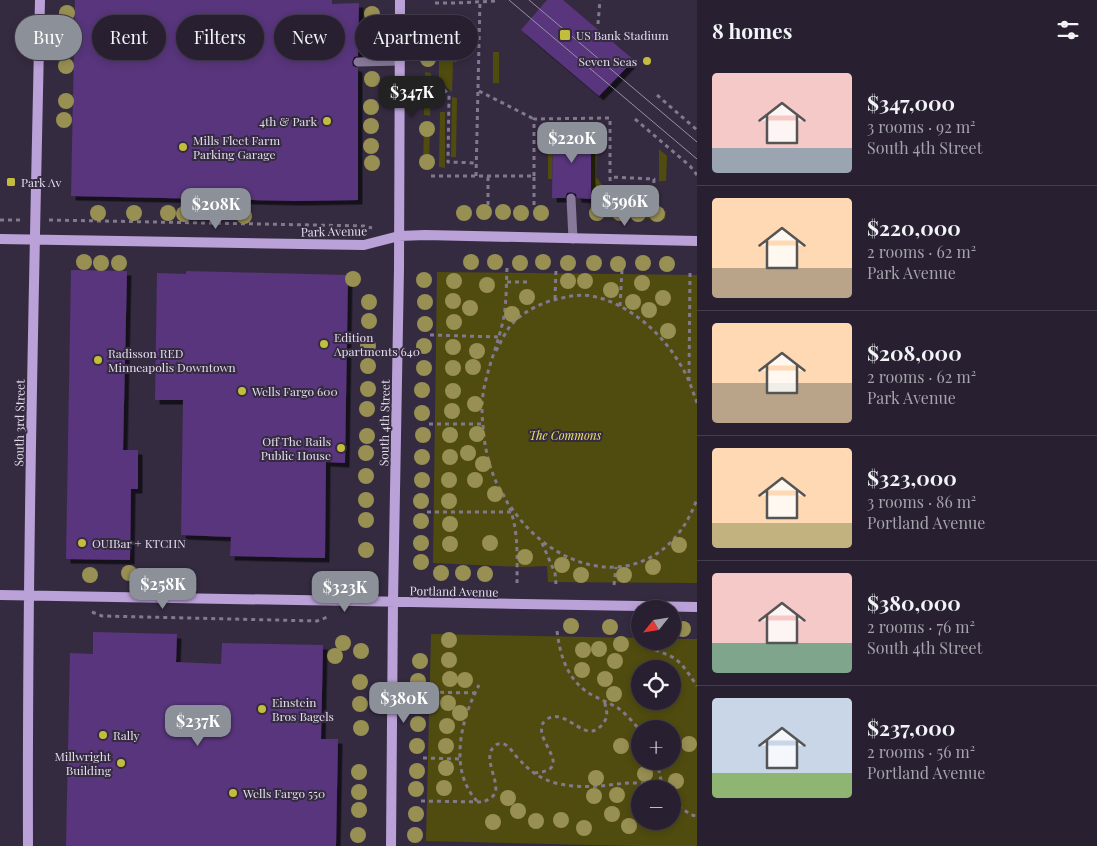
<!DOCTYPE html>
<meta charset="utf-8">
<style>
:root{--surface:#282031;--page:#302839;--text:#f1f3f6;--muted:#a5a3ab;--line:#443e4d;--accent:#8c9099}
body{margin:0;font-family:"Playfair Display",serif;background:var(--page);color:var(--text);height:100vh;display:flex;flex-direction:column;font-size:19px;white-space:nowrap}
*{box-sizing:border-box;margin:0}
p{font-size:16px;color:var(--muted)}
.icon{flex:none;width:28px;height:28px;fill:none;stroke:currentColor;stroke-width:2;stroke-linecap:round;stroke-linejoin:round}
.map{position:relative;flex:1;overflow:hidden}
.side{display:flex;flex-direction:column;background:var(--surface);width:400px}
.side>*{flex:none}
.top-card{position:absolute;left:15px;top:15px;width:475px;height:45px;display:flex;gap:10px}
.needle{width:32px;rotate:240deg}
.fabs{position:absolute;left:631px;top:600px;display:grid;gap:10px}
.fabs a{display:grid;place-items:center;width:50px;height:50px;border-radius:50%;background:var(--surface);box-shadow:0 2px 8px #0003,0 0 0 1px var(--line);font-size:25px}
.price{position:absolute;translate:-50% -42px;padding:0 11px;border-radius:10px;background:var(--accent);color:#fff;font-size:16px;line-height:32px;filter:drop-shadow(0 1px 2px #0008)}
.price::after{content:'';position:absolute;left:50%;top:30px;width:15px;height:11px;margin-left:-8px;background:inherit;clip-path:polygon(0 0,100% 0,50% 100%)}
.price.selected{background:#222;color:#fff}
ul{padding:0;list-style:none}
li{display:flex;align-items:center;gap:15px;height:125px;padding:0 15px}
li+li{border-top:1px solid var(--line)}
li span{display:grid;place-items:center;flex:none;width:140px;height:100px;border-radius:5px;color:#555}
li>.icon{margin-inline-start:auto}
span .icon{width:60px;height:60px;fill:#fffc;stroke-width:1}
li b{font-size:21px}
h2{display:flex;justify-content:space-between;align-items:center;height:60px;padding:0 15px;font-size:21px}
.pill{padding:0 18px;border-radius:22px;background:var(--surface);box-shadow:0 2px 8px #0003,0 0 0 1px var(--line);font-size:18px;line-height:45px}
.pill.selected{background:var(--accent);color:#fff}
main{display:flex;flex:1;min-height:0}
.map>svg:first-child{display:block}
</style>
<main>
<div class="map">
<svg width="697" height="846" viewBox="0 0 697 846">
<defs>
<filter id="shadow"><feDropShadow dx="4.5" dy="4.5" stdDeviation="0" flood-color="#0009"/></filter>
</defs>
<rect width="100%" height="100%" fill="#352b41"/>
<path fill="#504c0f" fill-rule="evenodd" d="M425 20H432L431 64H425Z
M493 52H499V83H493Z
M439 54H457V62H453L452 92 439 80Z
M425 72 431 73 430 116 424 115Z
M452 97 457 98 456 157H451Z
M440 112H445V168L439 167Z
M424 124H430L429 167H423Z
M548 127 597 129 596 177 603 186V199H591V130H553L552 179H548Z
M659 149 667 156 666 181H659Z
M590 210 666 211 665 219 590 218Z
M437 272 697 275V583L548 582 547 566 522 567 433 563Z
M431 634 640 638V641H672L673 639H697V846H635L426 841ZM640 669H672V701H640ZM640 729H672V761H640ZM640 789H672V821H640Z"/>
<path fill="#59347c" filter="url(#shadow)" d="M75 0H332V4L359 3 358 56 354 57 352 62 353 66 358 68V200L298 201 71 196Z
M547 0H563L634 60 599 96 521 30Z
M440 20 460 21 459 49 439 48Z
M553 130H591V199L577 198 576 194 571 192 567 193 565 198H552Z
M71 270 127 271 123 450H138V489H131L130 560 66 559Z
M186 271 348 275 345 463 326 462 325 558 230 556 231 537 181 535 183 400H155L157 273 186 274Z
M93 632 177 634 176 662 221 664 222 643 323 645 321 739H338L336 846H66L70 653 93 654Z"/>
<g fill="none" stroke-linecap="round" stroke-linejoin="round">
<path stroke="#82798c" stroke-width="3" stroke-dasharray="4 4" stroke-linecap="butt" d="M435 3H456L496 1
M598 24 600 0
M434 30H440
M459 30H480
M433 78 449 95 448 162 477 163
M479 91 534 119
M657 95 697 130
M635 119 690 166 697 175
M431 176H534V206
M476 176 480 0
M534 176V119L610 118V177
M488 205V176
M611 205 610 177 654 179 653 205
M0 220H22
M49 220 365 226 372 228
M507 268C506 288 507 309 501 329 497 345 491 360 487 376 482 392 481 409 483 425 484 446 489 466 497 484 501 491 505 497 508 504 519 528 517 558 517 583
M507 282H530
M555 299 556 269
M620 306 622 270
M430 335 499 337
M496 351C501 342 505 332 512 324 523 312 542 302 558 299 569 296 580 294 592 296 629 304 661 332 680 364 688 376 692 389 697 403
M689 381 690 271
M429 424H482
M511 507C561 582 662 595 697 499
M427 512H511
M542 543 555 573 556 584
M614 585 616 567
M92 612 102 616 317 621 330 616
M557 631C560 654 566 677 587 692 596 698 608 702 618 708 626 714 633 722 640 730
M637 632 640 639
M642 641C650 650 664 652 674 658 684 665 690 676 697 686
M424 692 475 693
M423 758 460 759
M657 761 662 785 664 789
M534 773C577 770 533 741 543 723 544 722 547 719 549 718 569 709 587 748 604 722 609 715 606 708 604 700
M421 801 483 802C487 800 493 798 495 793 500 781 481 756 495 746 497 743 502 743 506 745 509 747 513 752 516 756 528 769 535 776 552 782 568 787 585 787 601 786 621 784 640 779 657 789
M477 801C448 770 461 719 479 685
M672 801 691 815 697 816"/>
<path stroke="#88789a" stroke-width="9" d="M358 62 400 61
M571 198 573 239"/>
<path stroke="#baa1d7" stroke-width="10" d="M0 239 364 245 399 236 425 235 697 241
M0 595 697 607
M28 846C27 564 34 282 40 0
M391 846 393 602 399 269 400 0"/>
<path stroke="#9890a2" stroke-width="1" d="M509 0 697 159
M529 0 697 142"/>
</g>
<g fill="#988f52">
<circle cx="67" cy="13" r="8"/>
<circle cx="372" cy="14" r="8"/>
<circle cx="428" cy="27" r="8"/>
<circle cx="66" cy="32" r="8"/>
<circle cx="374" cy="39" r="8"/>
<circle cx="428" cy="59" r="8"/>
<circle cx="66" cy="66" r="8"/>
<circle cx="372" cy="79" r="8"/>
<circle cx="428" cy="94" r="8"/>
<circle cx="66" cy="101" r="8"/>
<circle cx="371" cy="107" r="8"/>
<circle cx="64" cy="120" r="8"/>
<circle cx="371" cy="126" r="8"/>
<circle cx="427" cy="129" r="8"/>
<circle cx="371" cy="146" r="8"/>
<circle cx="427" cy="162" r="8"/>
<circle cx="372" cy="163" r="8"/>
<circle cx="484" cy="212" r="8"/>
<circle cx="503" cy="212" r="8"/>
<circle cx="98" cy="213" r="8"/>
<circle cx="134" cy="213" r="8"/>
<circle cx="168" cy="213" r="8"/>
<circle cx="464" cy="213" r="8"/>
<circle cx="521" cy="213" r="8"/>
<circle cx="541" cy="213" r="8"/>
<circle cx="597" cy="213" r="8"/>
<circle cx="620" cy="213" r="8"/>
<circle cx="184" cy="214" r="8"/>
<circle cx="638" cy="214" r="8"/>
<circle cx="657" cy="214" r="8"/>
<circle cx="244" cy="216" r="8"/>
<circle cx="84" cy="262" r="8"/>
<circle cx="471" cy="262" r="8"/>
<circle cx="495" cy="262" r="8"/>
<circle cx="543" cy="262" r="8"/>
<circle cx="101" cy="263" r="8"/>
<circle cx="119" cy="263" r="8"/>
<circle cx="520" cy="263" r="8"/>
<circle cx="568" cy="263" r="8"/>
<circle cx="594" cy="263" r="8"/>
<circle cx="643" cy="263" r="8"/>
<circle cx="618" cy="264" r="8"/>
<circle cx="667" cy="264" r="8"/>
<circle cx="353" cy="279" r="8"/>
<circle cx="424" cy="280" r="8"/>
<circle cx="454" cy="281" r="8"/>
<circle cx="568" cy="281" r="8"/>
<circle cx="585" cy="281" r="8"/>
<circle cx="642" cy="283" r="8"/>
<circle cx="487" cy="285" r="8"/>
<circle cx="611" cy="290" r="8"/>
<circle cx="527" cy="297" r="8"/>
<circle cx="663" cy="298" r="8"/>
<circle cx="453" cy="301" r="8"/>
<circle cx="369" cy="302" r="8"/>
<circle cx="425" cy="302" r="8"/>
<circle cx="633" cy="302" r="8"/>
<circle cx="470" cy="308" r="8"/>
<circle cx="649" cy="310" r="8"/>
<circle cx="512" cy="314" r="8"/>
<circle cx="369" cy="321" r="8"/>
<circle cx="454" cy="322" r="8"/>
<circle cx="425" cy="324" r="8"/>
<circle cx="668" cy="331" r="8"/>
<circle cx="368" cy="346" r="8"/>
<circle cx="424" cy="346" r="8"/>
<circle cx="453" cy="347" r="8"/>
<circle cx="477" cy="351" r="8"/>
<circle cx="368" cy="366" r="8"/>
<circle cx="473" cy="367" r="8"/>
<circle cx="424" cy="368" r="8"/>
<circle cx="453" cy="368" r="8"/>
<circle cx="368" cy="389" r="8"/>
<circle cx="422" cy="390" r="8"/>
<circle cx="453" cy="391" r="8"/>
<circle cx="475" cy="404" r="8"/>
<circle cx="367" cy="409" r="8"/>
<circle cx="452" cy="411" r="8"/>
<circle cx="422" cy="413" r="8"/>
<circle cx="477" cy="434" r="8"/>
<circle cx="423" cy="435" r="8"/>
<circle cx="450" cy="435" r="8"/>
<circle cx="367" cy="436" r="8"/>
<circle cx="366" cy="453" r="8"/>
<circle cx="468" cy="453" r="8"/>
<circle cx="422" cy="457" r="8"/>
<circle cx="450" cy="457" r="8"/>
<circle cx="483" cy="464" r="8"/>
<circle cx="366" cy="476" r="8"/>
<circle cx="422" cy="480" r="8"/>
<circle cx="449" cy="480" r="8"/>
<circle cx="475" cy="480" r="8"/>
<circle cx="495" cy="494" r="8"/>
<circle cx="366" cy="500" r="8"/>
<circle cx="421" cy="501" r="8"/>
<circle cx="449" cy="501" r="8"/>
<circle cx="366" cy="520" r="8"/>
<circle cx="421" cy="521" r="8"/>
<circle cx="450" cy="524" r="8"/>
<circle cx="421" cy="543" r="8"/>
<circle cx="490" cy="543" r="8"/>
<circle cx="450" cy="544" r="8"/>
<circle cx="679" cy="545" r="8"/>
<circle cx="366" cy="550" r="8"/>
<circle cx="525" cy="557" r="8"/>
<circle cx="421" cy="562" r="8"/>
<circle cx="562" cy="565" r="8"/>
<circle cx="653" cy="567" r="8"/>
<circle cx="129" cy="573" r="8"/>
<circle cx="441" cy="573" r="8"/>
<circle cx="463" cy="573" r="8"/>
<circle cx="485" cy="574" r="8"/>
<circle cx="90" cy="575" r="8"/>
<circle cx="581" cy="575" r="8"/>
<circle cx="624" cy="575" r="8"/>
<circle cx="571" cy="626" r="8"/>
<circle cx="610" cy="627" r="8"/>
<circle cx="683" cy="629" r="8"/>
<circle cx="449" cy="640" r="8"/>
<circle cx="343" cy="643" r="8"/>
<circle cx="621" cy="644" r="8"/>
<circle cx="599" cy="649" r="8"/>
<circle cx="583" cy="650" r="8"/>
<circle cx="361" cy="651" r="8"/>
<circle cx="335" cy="656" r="8"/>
<circle cx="449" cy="660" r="8"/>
<circle cx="420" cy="661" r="8"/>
<circle cx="615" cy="661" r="8"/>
<circle cx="582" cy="670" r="8"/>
<circle cx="450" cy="679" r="8"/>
<circle cx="605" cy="679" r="8"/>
<circle cx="465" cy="680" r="8"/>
<circle cx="418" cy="681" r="8"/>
<circle cx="360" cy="682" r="8"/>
<circle cx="614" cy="694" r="8"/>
<circle cx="418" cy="702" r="8"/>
<circle cx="448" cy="703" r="8"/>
<circle cx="360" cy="704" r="8"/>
<circle cx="460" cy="713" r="8"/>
<circle cx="418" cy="724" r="8"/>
<circle cx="447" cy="726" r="8"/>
<circle cx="361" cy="728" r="8"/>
<circle cx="689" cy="744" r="8"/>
<circle cx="417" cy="746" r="8"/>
<circle cx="446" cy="746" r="8"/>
<circle cx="621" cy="746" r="8"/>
<circle cx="446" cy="768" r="8"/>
<circle cx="417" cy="771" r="8"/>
<circle cx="359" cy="772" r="8"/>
<circle cx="645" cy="774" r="8"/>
<circle cx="596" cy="778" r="8"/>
<circle cx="676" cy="781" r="8"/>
<circle cx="444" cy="788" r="8"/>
<circle cx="416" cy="789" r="8"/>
<circle cx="359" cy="792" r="8"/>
<circle cx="617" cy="795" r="8"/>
<circle cx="594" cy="796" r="8"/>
<circle cx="508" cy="798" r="8"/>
<circle cx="359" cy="810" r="8"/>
<circle cx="518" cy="811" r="8"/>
<circle cx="416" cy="814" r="8"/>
<circle cx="612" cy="814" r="8"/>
<circle cx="561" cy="820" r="8"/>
<circle cx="536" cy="821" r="8"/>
<circle cx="493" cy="822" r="8"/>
<circle cx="629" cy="826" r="8"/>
<circle cx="584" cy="828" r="8"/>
<circle cx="358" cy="835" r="8"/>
<circle cx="415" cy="835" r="8"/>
</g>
<g fill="#c4bc3d" stroke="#352b41" stroke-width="2">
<rect x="559" y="29" width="12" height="12" rx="2.5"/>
<circle cx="647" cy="61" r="5"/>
<circle cx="327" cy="121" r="5"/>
<circle cx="183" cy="147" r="5"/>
<rect x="6" y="177" width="10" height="10" rx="2.5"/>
<circle cx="324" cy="344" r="5"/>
<circle cx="98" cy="360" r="5"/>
<circle cx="242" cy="391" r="5"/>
<circle cx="341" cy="448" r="5"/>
<circle cx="82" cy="543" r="5"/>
<circle cx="262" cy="709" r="5"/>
<circle cx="103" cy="735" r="5"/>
<circle cx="121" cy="763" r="5"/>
<circle cx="233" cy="793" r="5"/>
</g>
<g text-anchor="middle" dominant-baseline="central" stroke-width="4" stroke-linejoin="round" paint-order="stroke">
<g font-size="12" fill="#e2dcea" stroke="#352b41" text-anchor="start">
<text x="576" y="35">US Bank Stadium</text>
<text x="637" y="61" text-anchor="end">Seven Seas</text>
<text x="317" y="121" text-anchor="end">4th &amp; Park</text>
<text x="193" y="140">Mills Fleet Farm<tspan x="193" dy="14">Parking Garage</tspan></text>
<text x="21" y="182">Park Av</text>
<text x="334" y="337">Edition<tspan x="334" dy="14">Apartments 640</tspan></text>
<text x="108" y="353">Radisson RED<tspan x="108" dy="14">Minneapolis Downtown</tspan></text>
<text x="252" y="391">Wells Fargo 600</text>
<text x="331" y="441" text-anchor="end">Off The Rails<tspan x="331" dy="14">Public House</tspan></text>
<text x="92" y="543">OUIBar + KTCHN</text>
<text x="272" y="702">Einstein<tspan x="272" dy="14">Bros Bagels</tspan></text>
<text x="113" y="735">Rally</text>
<text x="111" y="756" text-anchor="end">Millwright<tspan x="111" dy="14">Building</tspan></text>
<text x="243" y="793">Wells Fargo 550</text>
</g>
<g font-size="12" fill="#e2dcea" stroke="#352b41">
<text transform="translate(334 231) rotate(-1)">Park Avenue</text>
<text transform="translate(19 423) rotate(-89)">South 3rd Street</text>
<text transform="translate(384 423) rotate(-89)">South 4th Street</text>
<text transform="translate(454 591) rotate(1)">Portland Avenue</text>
</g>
<g font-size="12" font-style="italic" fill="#e9e160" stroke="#352b41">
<text x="565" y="435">The Commons</text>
</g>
</g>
</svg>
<div class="fabs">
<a><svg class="needle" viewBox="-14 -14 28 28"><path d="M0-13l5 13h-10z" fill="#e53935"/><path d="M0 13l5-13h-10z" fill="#a5a3ab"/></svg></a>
<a><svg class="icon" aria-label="locate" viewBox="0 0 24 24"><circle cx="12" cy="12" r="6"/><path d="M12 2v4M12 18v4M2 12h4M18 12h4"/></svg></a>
<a>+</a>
<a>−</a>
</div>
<b class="price selected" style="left:412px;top:118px">$347K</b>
<b class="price" style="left:572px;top:164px">$220K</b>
<b class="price" style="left:625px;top:227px">$596K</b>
<b class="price" style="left:216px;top:230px">$208K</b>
<b class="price" style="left:163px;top:610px">$258K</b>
<b class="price" style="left:345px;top:613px">$323K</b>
<b class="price" style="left:404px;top:724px">$380K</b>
<b class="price" style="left:198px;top:747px">$237K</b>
<div class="top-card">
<a class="pill selected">Buy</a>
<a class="pill">Rent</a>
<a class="pill">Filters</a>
<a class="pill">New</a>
<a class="pill">Apartment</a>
</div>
</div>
<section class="side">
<h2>8 homes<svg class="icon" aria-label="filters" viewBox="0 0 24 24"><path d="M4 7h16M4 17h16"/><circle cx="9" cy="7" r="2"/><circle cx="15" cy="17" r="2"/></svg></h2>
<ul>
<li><span style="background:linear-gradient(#f6c9c9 75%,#9aa5b1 0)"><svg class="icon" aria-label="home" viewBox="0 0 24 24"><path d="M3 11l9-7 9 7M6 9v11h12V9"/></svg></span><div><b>$347,000</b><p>3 rooms · 92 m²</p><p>South 4th Street</p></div></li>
<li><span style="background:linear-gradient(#ffd9b3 70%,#b9a48a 0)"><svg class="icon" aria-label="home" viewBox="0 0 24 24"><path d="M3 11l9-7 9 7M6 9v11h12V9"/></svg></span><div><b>$220,000</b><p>2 rooms · 62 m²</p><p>Park Avenue</p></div></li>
<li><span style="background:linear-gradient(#ffd9b3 60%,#b9a48a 0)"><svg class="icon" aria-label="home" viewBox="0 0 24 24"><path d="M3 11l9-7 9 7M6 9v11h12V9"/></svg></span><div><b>$208,000</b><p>2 rooms · 62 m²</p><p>Park Avenue</p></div></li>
<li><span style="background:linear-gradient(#ffd9b3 75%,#c2b280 0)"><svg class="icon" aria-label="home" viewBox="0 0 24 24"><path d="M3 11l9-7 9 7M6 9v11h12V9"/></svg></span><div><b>$323,000</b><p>3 rooms · 86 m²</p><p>Portland Avenue</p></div></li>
<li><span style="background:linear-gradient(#f6c9c9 70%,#7fa58c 0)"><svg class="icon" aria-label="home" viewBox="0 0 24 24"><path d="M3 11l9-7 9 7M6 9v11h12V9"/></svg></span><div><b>$380,000</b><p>2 rooms · 76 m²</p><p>South 4th Street</p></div></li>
<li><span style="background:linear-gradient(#c9d6e8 75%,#8fb573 0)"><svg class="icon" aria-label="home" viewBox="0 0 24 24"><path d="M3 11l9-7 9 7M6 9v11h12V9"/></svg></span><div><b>$237,000</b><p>2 rooms · 56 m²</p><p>Portland Avenue</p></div></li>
</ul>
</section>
</main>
